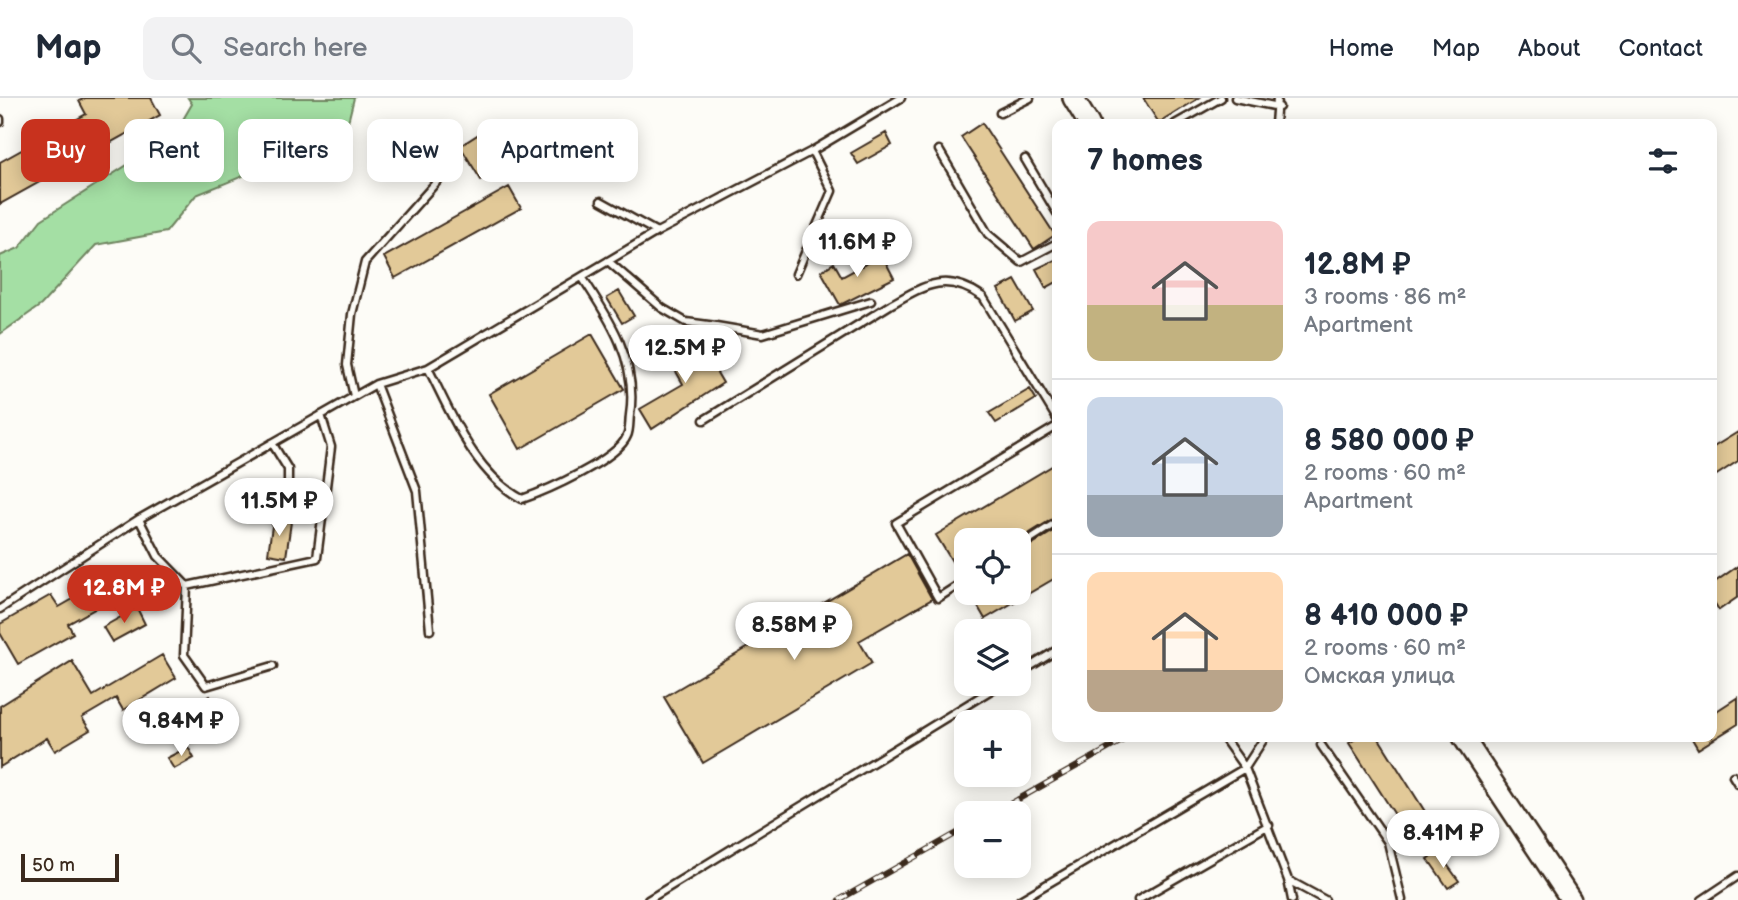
<!DOCTYPE html>
<meta charset="utf-8">
<style>
:root{--surface:#fff;--page:#f2f2f3;--text:#1f2937;--muted:#747a83;--line:#e0e1e3;--accent:#c8321e}
body{margin:0;font-family:"Balsamiq Sans",sans-serif;background:var(--page);color:var(--text);height:100vh;display:flex;flex-direction:column;font-size:26px;white-space:nowrap}
*{box-sizing:border-box;margin:0}
p{font-size:23px;color:var(--muted)}
.icon{flex:none;width:38px;height:38px;fill:none;stroke:currentColor;stroke-width:2;stroke-linecap:round;stroke-linejoin:round}
.map{position:relative;flex:1;overflow:hidden}
.drawer{position:absolute;left:1052px;top:21px;width:665px;height:623px;display:flex;flex-direction:column;background:var(--surface);border-radius:14px;box-shadow:0 4px 18px #0003}
.drawer>*{flex:none}
.hud{position:absolute;left:21px;top:21px;width:665px;height:63px;display:flex;gap:14px}
.tools{position:absolute;left:954px;top:430px;display:grid;gap:14px}
.tools a{display:grid;place-items:center;width:77px;height:77px;border-radius:14px;background:var(--surface);box-shadow:0 4px 18px #0003;font-size:35px}
.scale{position:absolute;left:21px;bottom:18px;width:98px;box-sizing:border-box;padding-left:7px;border:4px solid #3b2a1e;border-top:0;font-size:19px;line-height:24px;white-space:nowrap;color:#3b2a1e;-webkit-text-stroke:5px #fdfcf7;paint-order:stroke}
.price{position:absolute;translate:-50% -60px;padding:0 16px;border-radius:24px;background:#fff;color:#222;font-size:23px;line-height:46px;filter:drop-shadow(0 2px 4px #0008)}
.price::after{content:'';position:absolute;left:50%;top:42px;width:21px;height:16px;margin-left:-10px;background:inherit;clip-path:polygon(0 0,100% 0,50% 100%)}
.price.selected{background:var(--accent);color:#fff}
ul{padding:0;list-style:none}
li{display:flex;align-items:center;gap:21px;height:175px;padding:0 35px}
li+li{border-top:2px solid var(--line)}
li span{display:grid;place-items:center;flex:none;width:196px;height:140px;border-radius:14px;color:#555}
li>.icon{margin-inline-start:auto}
span .icon{width:84px;height:84px;fill:#fffc;stroke-width:1}
li b{font-size:30px}
h2{display:flex;justify-content:space-between;align-items:center;height:84px;padding:0 35px;font-size:30px}
.pill{padding:0 24px;border-radius:14px;background:var(--surface);box-shadow:0 4px 18px #0003;font-size:24px;line-height:63px}
.pill.selected{background:var(--accent);color:#fff}
header{display:flex;align-items:center;gap:42px;box-sizing:border-box;height:98px;padding:0 35px;background:var(--surface);border-bottom:2px solid var(--line)}
header strong{font-size:33px}
nav{display:flex;gap:38px;margin-inline-start:auto;font-size:24px}
.search{width:490px;height:63px;background:var(--page);display:flex;align-items:center;gap:18px;box-sizing:border-box;padding:0 24px;border-radius:14px;color:var(--muted);font-size:26px}
.map>svg:first-child{display:block}
</style>
<header>
<strong>Map</strong>
<div class="search"><svg class="icon" aria-label="search" viewBox="0 0 24 24"><circle cx="10" cy="10" r="6"/><path d="M15 15l6 6"/></svg>Search here</div>
<nav><a>Home</a><a>Map</a><a>About</a><a>Contact</a></nav>
</header>
<div class="map">
<svg width="1738" height="802" viewBox="0 0 1738 802">
<rect width="100%" height="100%" fill="#fdfcf7"/>
<filter id="ink" filterUnits="userSpaceOnUse"><feTurbulence type="fractalNoise" baseFrequency=".0143" numOctaves="2"/><feDisplacementMap in="SourceGraphic" scale="14" xChannelSelector="R" yChannelSelector="G"/><feConvolveMatrix kernelMatrix="1 2 1 2 8 2 1 2 1" color-interpolation-filters="sRGB"/></filter>
<g filter="url(#ink)">
<path fill="#a4dfa4" stroke="#708461" stroke-width="2" d="M188 0H354L344 40 317 62 280 63 196 97 166 134 96 147 41 207 0 236V158L19 150 41 122 174 37 192 6Z"/>
<path fill="#e2c998" stroke="#3b2a1e" stroke-width="2" d="M85 0H151L160 17 0 106V64L86 16 79 3Z
M1143 0H1199L1159 25Z
M982 25 1055 137 1034 151 961 39Z
M886 35 892 47 858 66 851 55Z
M479 36 500 71 481 82 460 48Z
M509 89 521 110 395 180 384 159Z
M882 157 894 180 840 207 821 173 834 165 842 179Z
M1057 161V184L1046 190 1036 171Z
M1015 182 1033 213 1015 223 998 191Z
M619 193 634 218 622 225 607 200Z
M592 236 624 291 520 351 489 296Z
M699 244 723 285 652 331 640 311 683 286 669 261Z
M1030 291 1036 301 996 325 989 315Z
M1738 334V363L1712 380V350Z
M1057 365V418L1017 443H966V476L961 478 936 437Z
M273 421 291 424 286 459 268 456Z
M1057 431V479L985 521 970 495H1018V455Z
M907 456 932 501 859 543 872 565 703 665 664 599Z
M1738 468V499L1719 512 1712 501V486Z
M117 476 127 493 68 526 73 535 18 566 0 535V526L51 497 59 509Z
M137 510 145 526 112 544 103 529Z
M162 557 176 580 123 612 116 600 82 620 90 632 55 653 47 640 0 669V608L72 563 93 598Z
M210 598 221 619 188 636 177 615Z
M1738 599V626L1698 651 1691 639H1712V616Z
M1359 639H1378L1436 731 1413 745 1349 645Z
M188 649 194 660 174 671 167 660Z
M1438 754 1459 783 1448 790 1428 761Z"/>
<g fill="none" stroke-linecap="round" stroke-linejoin="round">
<defs>
<path id="service" d="M1235 0 1279 9
M1000 15 1030 0
M0 21V24
M1175 26 1221 0
M1275 26 1277 0
M939 52 988 136 1021 164 1057 145
M1025 61 1057 115
M601 103 657 134
M608 163 662 210 686 224 716 228 763 236 871 203
M796 176 832 93 812 53
M428 270C452 317 474 375 522 401 546 393 618 361 627 338 630 332 629 323 630 317 638 264 610 221 582 179
M376 286 417 393 430 532
M354 298 347 267 352 216 365 164 458 60
M704 322 890 207C925 187 946 173 983 199L1057 321
M272 345 288 371V414
M139 421 158 458 187 488 184 557 206 588 273 568
M1018 449 1057 424
M966 482 938 500 896 425 1057 328
M187 488 317 460 331 349 321 317
M0 511 139 421 376 286 428 270 657 134 812 53 901 0
M1018 576 1057 552
M1223 639 1245 670 1288 782 1325 802
M1321 647 1388 744 1402 802
M1733 678 1738 686
M1288 782 1292 802
M648 802 1001 586
M1020 802 1245 670 1265 639
M1138 802 1269 727
M1702 802 1738 778"/>
<path id="primary" d="M1073 0 1089 26
M1463 639 1571 802"/>
</defs>
<use href="#service" stroke="#3b2a1e" stroke-width="11"/>
<use href="#primary" stroke="#3b2a1e" stroke-width="24"/>
<use href="#service" stroke="#fdfcf7" stroke-width="6"/>
<use href="#primary" stroke="#fdfcf7" stroke-width="19"/>
<defs>
<path id="rail" d="M992 716 1129 639
M839 802 966 730"/>
</defs>
<use href="#rail" stroke="#3b2a1e" stroke-width="6"/>
<use href="#rail" stroke="#fdfcf7" stroke-width="3.5" stroke-dasharray="10" stroke-linecap="butt"/>
</g>
</g>
</svg>
<div class="tools">
<a><svg class="icon" aria-label="locate" viewBox="0 0 24 24"><circle cx="12" cy="12" r="6"/><path d="M12 2v4M12 18v4M2 12h4M18 12h4"/></svg></a>
<a><svg class="icon" aria-label="layers" viewBox="0 0 24 24"><path d="M12 4l9 5-9 5-9-5zM3 14l9 5 9-5"/></svg></a>
<a>+</a>
<a>−</a>
</div>
<div class="scale">50 m</div>
<b class="price" style="left:857px;top:181px">11.6M ₽</b>
<b class="price" style="left:685px;top:287px">12.5M ₽</b>
<b class="price" style="left:279px;top:440px">11.5M ₽</b>
<b class="price selected" style="left:124px;top:527px">12.8M ₽</b>
<b class="price" style="left:794px;top:564px">8.58M ₽</b>
<b class="price" style="left:181px;top:660px">9.84M ₽</b>
<b class="price" style="left:1443px;top:772px">8.41M ₽</b>
<div class="hud">
<a class="pill selected">Buy</a>
<a class="pill">Rent</a>
<a class="pill">Filters</a>
<a class="pill">New</a>
<a class="pill">Apartment</a>
</div>
<section class="drawer">
<h2>7 homes<svg class="icon" aria-label="filters" viewBox="0 0 24 24"><path d="M4 7h16M4 17h16"/><circle cx="9" cy="7" r="2"/><circle cx="15" cy="17" r="2"/></svg></h2>
<ul>
<li><span style="background:linear-gradient(#f6c9c9 60%,#c2b280 0)"><svg class="icon" aria-label="home" viewBox="0 0 24 24"><path d="M3 11l9-7 9 7M6 9v11h12V9"/></svg></span><div><b>12.8M ₽</b><p>3 rooms · 86 m²</p><p>Apartment</p></div></li>
<li><span style="background:linear-gradient(#c9d6e8 70%,#9aa5b1 0)"><svg class="icon" aria-label="home" viewBox="0 0 24 24"><path d="M3 11l9-7 9 7M6 9v11h12V9"/></svg></span><div><b>8 580 000 ₽</b><p>2 rooms · 60 m²</p><p>Apartment</p></div></li>
<li><span style="background:linear-gradient(#ffd9b3 70%,#b9a48a 0)"><svg class="icon" aria-label="home" viewBox="0 0 24 24"><path d="M3 11l9-7 9 7M6 9v11h12V9"/></svg></span><div><b>8 410 000 ₽</b><p>2 rooms · 60 m²</p><p>Омская улица</p></div></li>
</ul>
</section>
</div>
